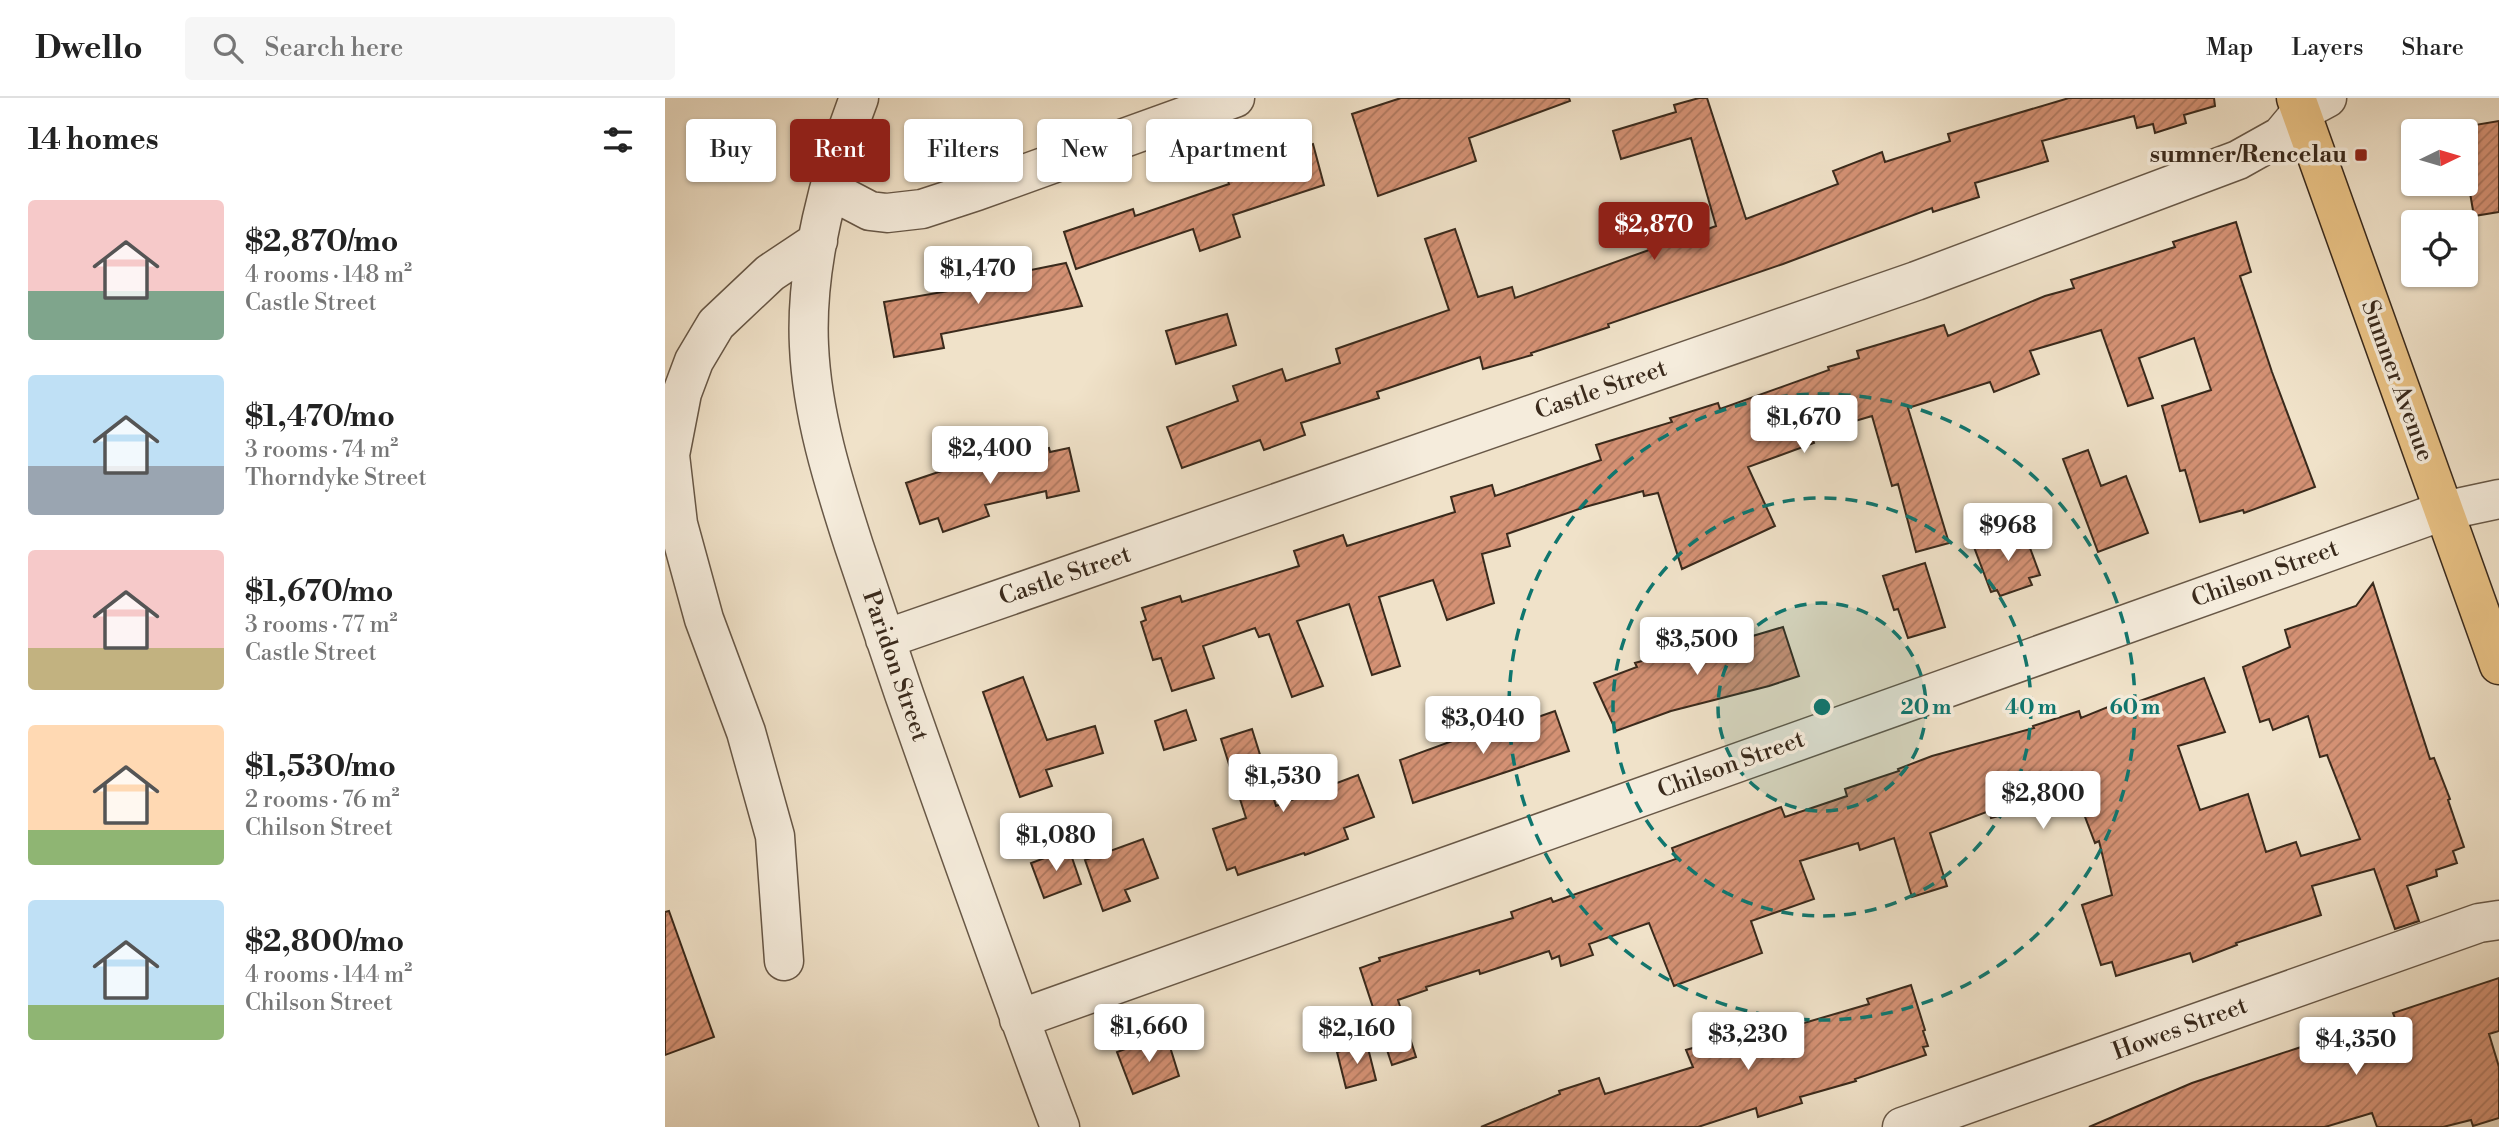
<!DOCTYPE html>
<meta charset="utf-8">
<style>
:root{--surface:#fff;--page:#f6f6f6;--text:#222;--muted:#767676;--line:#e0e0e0;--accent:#8f2418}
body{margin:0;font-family:"Libre Bodoni",serif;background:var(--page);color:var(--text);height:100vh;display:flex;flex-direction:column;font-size:26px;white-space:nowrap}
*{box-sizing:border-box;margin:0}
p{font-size:23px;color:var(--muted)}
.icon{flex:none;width:38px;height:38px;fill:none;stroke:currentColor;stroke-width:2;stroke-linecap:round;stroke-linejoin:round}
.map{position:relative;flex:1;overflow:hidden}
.panel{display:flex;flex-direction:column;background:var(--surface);width:665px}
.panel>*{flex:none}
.hud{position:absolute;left:21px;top:21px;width:665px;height:63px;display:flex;gap:14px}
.needle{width:46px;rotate:85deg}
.controls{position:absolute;left:1736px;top:21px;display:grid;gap:14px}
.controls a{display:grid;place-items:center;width:77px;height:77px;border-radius:7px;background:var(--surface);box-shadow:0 2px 5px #0004;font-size:35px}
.price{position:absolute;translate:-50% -60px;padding:0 16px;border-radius:7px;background:#fff;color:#222;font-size:23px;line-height:46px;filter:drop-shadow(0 2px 4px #0008)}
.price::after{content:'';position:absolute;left:50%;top:42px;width:21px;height:16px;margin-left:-10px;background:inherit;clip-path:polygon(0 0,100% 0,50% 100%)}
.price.active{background:var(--accent);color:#fff}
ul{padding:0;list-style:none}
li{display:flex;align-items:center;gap:21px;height:175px;padding:0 28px}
li span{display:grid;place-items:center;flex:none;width:196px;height:140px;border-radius:7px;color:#555}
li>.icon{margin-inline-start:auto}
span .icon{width:84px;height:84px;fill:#fffc;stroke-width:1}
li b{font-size:30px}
h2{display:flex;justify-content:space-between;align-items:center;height:84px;padding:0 28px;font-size:30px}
.chip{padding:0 24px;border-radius:7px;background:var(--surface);box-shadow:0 2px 5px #0004;font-size:24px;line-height:63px}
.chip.active{background:var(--accent);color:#fff}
header{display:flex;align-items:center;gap:42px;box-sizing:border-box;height:98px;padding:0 35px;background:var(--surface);border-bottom:2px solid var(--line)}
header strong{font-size:33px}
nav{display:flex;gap:38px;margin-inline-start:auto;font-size:24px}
.search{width:490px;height:63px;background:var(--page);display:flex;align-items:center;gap:18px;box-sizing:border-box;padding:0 24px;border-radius:7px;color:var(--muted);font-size:26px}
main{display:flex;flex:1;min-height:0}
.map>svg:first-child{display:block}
</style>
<header>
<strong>Dwello</strong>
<div class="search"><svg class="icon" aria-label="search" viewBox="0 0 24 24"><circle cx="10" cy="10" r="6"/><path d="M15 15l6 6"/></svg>Search here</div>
<nav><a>Map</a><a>Layers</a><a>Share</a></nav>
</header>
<main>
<section class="panel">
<h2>14 homes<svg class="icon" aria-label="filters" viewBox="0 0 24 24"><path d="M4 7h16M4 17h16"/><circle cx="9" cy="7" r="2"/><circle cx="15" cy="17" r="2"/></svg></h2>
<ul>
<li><span style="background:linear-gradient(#f6c9c9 65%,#7fa58c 0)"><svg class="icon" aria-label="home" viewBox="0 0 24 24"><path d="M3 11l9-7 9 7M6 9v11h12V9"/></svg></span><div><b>$2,870/mo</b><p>4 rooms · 148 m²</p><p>Castle Street</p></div></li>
<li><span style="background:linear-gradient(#bfe0f5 65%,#9aa5b1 0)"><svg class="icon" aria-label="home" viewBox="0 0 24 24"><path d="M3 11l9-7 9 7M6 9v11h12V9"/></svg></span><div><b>$1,470/mo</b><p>3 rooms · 74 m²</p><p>Thorndyke Street</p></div></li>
<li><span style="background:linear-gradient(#f6c9c9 70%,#c2b280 0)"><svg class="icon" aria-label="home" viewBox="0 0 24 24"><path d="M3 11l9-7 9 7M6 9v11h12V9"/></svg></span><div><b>$1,670/mo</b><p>3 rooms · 77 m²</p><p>Castle Street</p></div></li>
<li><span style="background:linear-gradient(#ffd9b3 75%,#8fb573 0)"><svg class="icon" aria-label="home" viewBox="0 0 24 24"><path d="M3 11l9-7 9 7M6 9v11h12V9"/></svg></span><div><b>$1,530/mo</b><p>2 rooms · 76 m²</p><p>Chilson Street</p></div></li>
<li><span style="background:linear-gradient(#bfe0f5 75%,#8fb573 0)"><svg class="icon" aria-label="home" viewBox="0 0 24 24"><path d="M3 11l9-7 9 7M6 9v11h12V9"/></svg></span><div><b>$2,800/mo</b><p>4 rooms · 144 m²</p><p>Chilson Street</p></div></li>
</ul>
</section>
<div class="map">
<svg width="1834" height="1029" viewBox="0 0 1834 1029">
<defs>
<pattern id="building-hatch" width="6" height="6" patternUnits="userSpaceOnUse" patternTransform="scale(1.75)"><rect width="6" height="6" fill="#d49174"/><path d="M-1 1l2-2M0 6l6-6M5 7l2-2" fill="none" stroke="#ad775e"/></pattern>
</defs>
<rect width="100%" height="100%" fill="#f0e2c9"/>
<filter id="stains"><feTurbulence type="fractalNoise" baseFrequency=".00286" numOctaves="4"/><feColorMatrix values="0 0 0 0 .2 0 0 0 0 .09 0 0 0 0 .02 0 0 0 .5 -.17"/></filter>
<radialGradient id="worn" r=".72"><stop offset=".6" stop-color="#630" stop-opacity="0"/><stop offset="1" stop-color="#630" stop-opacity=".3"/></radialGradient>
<path fill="url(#building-hatch)" stroke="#3a2a1c" stroke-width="2" d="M736 0H904L905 3 804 40 811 63 713 98 687 16Z
M1034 0H1042L1081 121 1173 86 1168 73 1217 54 1220 64 1285 43 1283 36 1404 0H1549L1550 8 1519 17 1521 25 1490 35 1488 26 1472 30 1469 18 1377 43 1383 63 1310 85 1314 99 1268 114 1267 110 1118 166 943 226 944 229 866 255 867 257 818 271 815 259 712 294 714 300 636 325 640 337 599 352 595 342 517 370 502 329 573 303 568 288 617 271 621 283 675 265 671 251 784 212 760 141 790 131 813 199 847 189 850 200 1051 128 1026 40 956 61 948 33 1011 14 1009 7Z
M1834 23V114L1809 118 1804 89H1801V33H1798V29Z
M648 46 659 87 568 117 575 139 535 153 528 131 411 171 399 134 468 111 470 118 564 86 561 76Z
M1571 124 1586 174 1575 178 1607 274 1650 389 1579 415 1578 412 1535 424 1520 372 1515 373 1497 308 1546 292 1529 240 1474 260 1488 300 1463 308 1436 232 1365 253 1374 276 1329 294 1325 284 1243 310 1284 445 1251 454 1233 386 1227 388 1207 318 1146 336 1149 345 1083 369 1110 428 1017 471 993 395 979 398 978 393 920 409 842 436 845 448 817 456 829 505 782 522 768 482 714 499 735 568 707 577 684 506 632 523 658 588 627 599 604 536 594 539 590 530 538 548 549 580 507 593 496 560 488 562 476 524 481 522 477 510 515 498 517 504 634 468 629 453 678 437 682 448 790 414 786 399 827 387 830 398 936 362 931 347 1007 324 1005 320 1053 305 1055 311 1164 272 1163 269 1194 260 1192 253 1279 227 1283 238 1380 198 1409 190 1406 182 1510 149 1508 144Z
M401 165 417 208 276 236 279 250 229 259 219 204 307 189 305 177 334 171 336 178Z
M562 216 571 247 511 266 501 233Z
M384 350 385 354 404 350 414 393 382 400 381 393 320 407 324 418 278 434 273 420 255 426 241 385 306 363 307 367Z
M1423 352 1436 388 1461 378 1483 435 1433 454 1398 361Z
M1358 431 1375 477 1364 480 1367 487 1335 498 1332 492 1326 494 1309 449Z
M1260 465 1280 529 1243 540 1233 511 1229 512 1218 478Z
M1708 485 1765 661 1769 660 1785 701 1783 702 1799 749 1788 753 1792 765 1771 772 1772 778 1742 788 1754 823 1730 831 1709 771 1647 788 1656 817 1571 845 1572 847 1528 864 1525 855 1451 878 1447 864 1436 867 1417 807 1447 797 1434 743 1430 745 1409 690 1358 706 1360 711 1326 720 1324 713 1265 735 1282 788 1247 799 1229 740 1195 752 1193 745 1135 763 1149 801 1086 823 1097 855 1009 888 984 825 924 846 928 857 896 868 894 858 887 861 884 853 815 876 814 872 761 889 762 892 733 902 751 959 727 967 695 870 715 863 714 860 848 820 846 814 886 800 888 804 1011 761 1007 750 1116 709 1120 719 1182 698 1180 691 1234 673 1233 671 1267 658 1369 630 1368 628 1414 613 1416 620 1470 598 1472 604 1539 580 1560 634 1513 648 1535 712 1583 696 1601 754 1631 744 1636 758 1695 741 1662 657 1655 659 1643 618 1608 632 1604 621 1595 624 1578 569 1625 549 1620 532 1691 508Z
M1118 529 1134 578 1104 588 1006 613 951 633 929 585 972 569 970 565 1063 539 1064 545Z
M358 579 382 642 430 628 438 655 381 672 387 688 355 699 318 594Z
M521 612 531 642 499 652 490 623Z
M890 613 904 653 748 705 735 662 831 627 833 633Z
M587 631 611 708 693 677 709 719 679 730 683 741 640 757 639 755 573 777 570 769 562 772 548 731 581 720 556 641Z
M478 741 493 780 460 792 465 803 438 813 420 762Z
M404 751 416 786 379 800 366 765Z
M4 813 49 939 0 957V814Z
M1834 880V933L1824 936 1834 969V1020L1808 1028 1806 1022 1778 1029H1712L1707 1015 1660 1029H1424L1527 985 1642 947 1641 944 1675 934 1678 945 1733 928 1728 915Z
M1246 887 1260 932 1258 933 1263 948 1258 949 1261 957 1190 981 1191 983 1135 999 1137 1005 1093 1019 1091 1010 1033 1029H816L895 996 894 993 934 980 940 996 1028 969 1021 952 1113 925 1115 932 1204 906 1202 901Z
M501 936 514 978 468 996 452 954Z
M702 946 711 982 681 990 672 954Z"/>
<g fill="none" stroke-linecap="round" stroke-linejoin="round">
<defs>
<path id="minor" d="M194 0C165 75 140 167 144 248 147 316 168 383 189 448 206 497 222 547 239 596 290 741 341 886 395 1029
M165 92 205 113 222 115 257 111 312 93 570 0
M220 541 1251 183 1573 62 1616 38 1636 14 1662 0
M119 863 110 738 81 634 39 521 13 426 5 357 17 295 29 263 51 226 105 175 153 143
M354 921 1778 413 1834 401
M1237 1029 1814 825 1834 822"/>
<path id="major" d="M1631 0 1834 567"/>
</defs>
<use href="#minor" stroke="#685847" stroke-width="41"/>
<use href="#major" stroke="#3a2a1c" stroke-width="41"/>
<use href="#minor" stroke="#f5ecdc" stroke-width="38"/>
<use href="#major" stroke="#e8c184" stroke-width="38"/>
</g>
<circle cx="1157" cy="609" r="104" fill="#0f766e" fill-opacity=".12"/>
<g fill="none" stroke="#0f766e" stroke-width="3.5" stroke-dasharray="12 9">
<circle cx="1157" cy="609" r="104"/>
<circle cx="1157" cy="609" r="209"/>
<circle cx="1157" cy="609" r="313"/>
</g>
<rect fill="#8f2418" stroke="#f5ecdc" stroke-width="2.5" x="1689" y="50" width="14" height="14" rx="3.5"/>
<g text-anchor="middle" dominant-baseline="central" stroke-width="7" stroke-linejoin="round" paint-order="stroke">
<g font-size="24" font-weight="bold" fill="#3a2a1c" stroke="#f5ecdc" text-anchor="end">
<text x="1682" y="57">sumner/Rencelau</text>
</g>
<g font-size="24" fill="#3a2a1c" stroke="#f5ecdc">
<text transform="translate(1732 283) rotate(70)">Sumner Avenue</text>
<text transform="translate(936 292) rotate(-19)">Castle Street</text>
<text transform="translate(1600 476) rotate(-20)">Chilson Street</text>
<text transform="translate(400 478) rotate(-19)">Castle Street</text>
<text transform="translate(230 568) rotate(71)">Paridon Street</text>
<text transform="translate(1066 667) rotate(-20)">Chilson Street</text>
<text transform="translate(1515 931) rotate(-20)">Howes Street</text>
</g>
</g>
<circle cx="1157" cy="609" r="10" fill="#0f766e" stroke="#f5ecdc" stroke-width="3.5"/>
<g font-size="21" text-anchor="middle" font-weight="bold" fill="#0f766e" stroke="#f5ecdc" stroke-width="7" stroke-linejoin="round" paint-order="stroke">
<text x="1261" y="616">20 m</text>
<text x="1366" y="616">40 m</text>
<text x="1470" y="616">60 m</text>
</g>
<rect width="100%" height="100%" filter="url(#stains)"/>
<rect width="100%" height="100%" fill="url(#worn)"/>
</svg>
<div class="controls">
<a><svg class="needle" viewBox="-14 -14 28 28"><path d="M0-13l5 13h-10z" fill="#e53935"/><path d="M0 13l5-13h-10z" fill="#767676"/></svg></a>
<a><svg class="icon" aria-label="locate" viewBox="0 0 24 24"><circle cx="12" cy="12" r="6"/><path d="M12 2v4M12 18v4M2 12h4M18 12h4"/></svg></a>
</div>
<b class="price active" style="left:989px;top:164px">$2,870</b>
<b class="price" style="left:313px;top:208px">$1,470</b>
<b class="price" style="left:1139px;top:357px">$1,670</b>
<b class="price" style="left:325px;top:388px">$2,400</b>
<b class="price" style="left:1343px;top:465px">$968</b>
<b class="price" style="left:1032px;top:579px">$3,500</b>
<b class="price" style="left:818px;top:658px">$3,040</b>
<b class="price" style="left:618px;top:716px">$1,530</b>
<b class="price" style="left:1378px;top:733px">$2,800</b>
<b class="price" style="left:391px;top:775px">$1,080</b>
<b class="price" style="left:484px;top:966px">$1,660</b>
<b class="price" style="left:692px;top:968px">$2,160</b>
<b class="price" style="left:1083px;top:974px">$3,230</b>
<b class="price" style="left:1691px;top:979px">$4,350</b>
<div class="hud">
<a class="chip">Buy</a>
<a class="chip active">Rent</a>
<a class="chip">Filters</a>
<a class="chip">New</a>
<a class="chip">Apartment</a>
</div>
</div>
</main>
